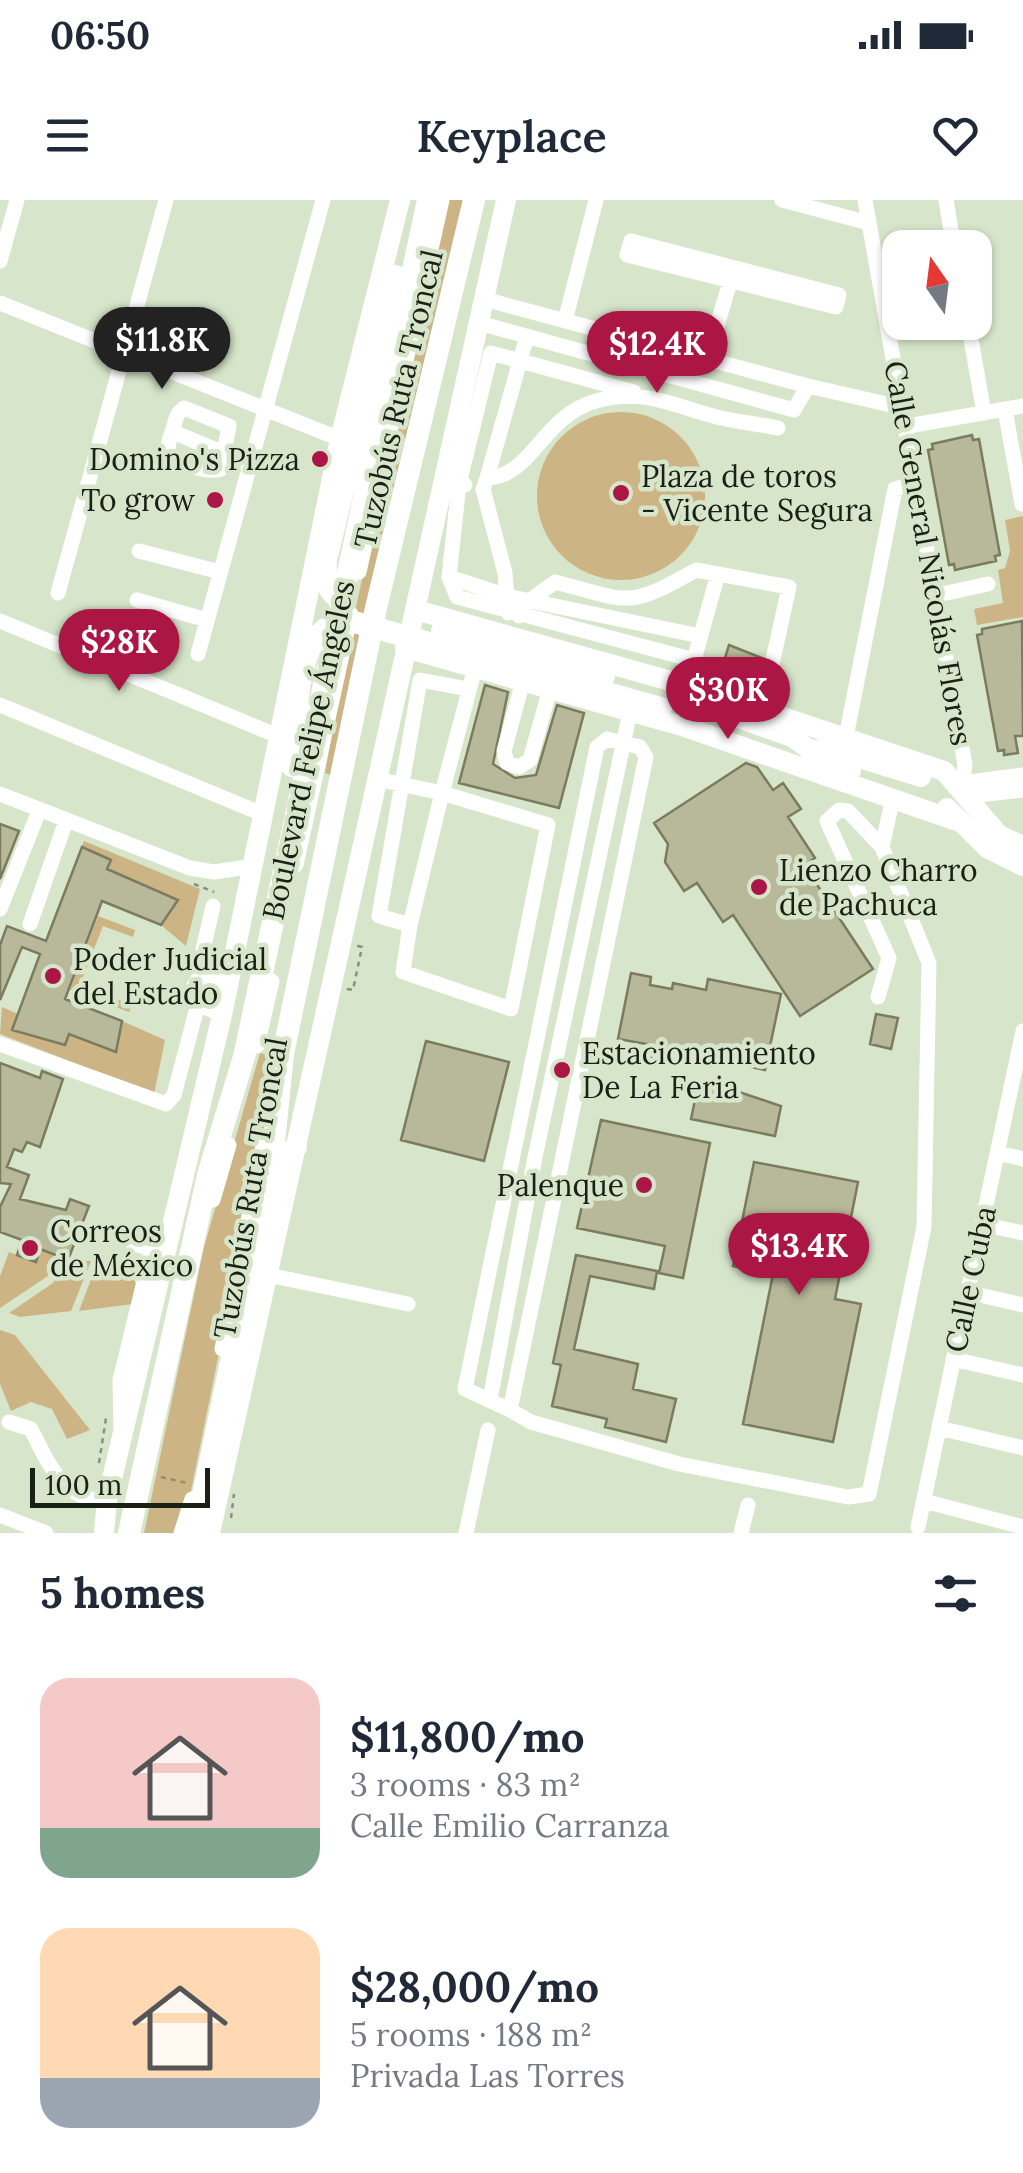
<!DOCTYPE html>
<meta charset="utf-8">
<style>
:root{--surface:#fff;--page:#f2f2f3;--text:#1f2937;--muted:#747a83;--accent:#ab1644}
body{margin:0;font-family:Lora,serif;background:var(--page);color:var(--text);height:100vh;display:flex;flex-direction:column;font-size:38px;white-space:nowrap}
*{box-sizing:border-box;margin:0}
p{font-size:32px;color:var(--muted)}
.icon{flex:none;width:55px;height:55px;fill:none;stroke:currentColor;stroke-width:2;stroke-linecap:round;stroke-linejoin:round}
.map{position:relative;height:1333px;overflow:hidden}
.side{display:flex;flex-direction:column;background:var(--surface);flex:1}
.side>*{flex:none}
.needle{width:65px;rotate:346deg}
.buttons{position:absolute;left:882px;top:30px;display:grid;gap:20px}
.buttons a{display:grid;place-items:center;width:110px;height:110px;border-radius:20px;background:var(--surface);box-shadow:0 2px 8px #0004;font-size:50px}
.scale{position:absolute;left:30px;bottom:25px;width:180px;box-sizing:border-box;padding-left:10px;border:5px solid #1b2016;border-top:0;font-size:28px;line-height:35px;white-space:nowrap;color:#1b2016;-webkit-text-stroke:8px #d7e6cb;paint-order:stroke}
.price{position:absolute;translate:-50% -85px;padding:0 22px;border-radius:35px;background:var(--accent);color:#fff;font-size:32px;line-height:65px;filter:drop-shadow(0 2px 5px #0008)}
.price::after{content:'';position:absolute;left:50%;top:60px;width:30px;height:22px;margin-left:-15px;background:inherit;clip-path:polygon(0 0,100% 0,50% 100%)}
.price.on{background:#222;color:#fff}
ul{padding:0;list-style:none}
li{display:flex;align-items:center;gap:30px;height:250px;padding:0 40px}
li span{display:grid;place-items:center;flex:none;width:280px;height:200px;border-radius:30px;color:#555}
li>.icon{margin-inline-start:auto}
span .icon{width:120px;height:120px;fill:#fffc;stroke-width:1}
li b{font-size:42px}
h2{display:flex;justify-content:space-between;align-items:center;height:120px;padding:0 40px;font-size:42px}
.status{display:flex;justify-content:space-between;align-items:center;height:70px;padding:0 50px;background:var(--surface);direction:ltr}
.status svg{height:28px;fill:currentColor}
header{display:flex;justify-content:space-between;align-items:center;height:130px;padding:0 40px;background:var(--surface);font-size:45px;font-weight:600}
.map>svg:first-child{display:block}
</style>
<div class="status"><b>06:50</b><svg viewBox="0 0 49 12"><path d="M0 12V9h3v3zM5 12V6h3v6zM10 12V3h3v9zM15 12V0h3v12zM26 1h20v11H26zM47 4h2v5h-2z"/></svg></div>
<header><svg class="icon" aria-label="menu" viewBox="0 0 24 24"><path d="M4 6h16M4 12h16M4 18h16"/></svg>Keyplace<svg class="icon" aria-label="heart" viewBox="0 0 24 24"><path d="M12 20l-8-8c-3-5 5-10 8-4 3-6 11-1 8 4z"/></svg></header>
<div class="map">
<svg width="1023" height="1333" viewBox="0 0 1023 1333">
<rect width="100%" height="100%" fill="#d7e6cb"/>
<path fill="#ccb485" d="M446 0H463L333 576 325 573 348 443Z
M537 296a84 84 0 1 1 168 0a84 84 0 1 1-168 0Z
M1023 316V417L977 425 974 409 1003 403 998 370 1005 368 1010 351 1005 320Z
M84 641 200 689 186 746 161 725 178 700 107 669 110 660 82 647Z
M98 716 135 730 133 737 103 726 80 785 132 805 129 812 70 790Z
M2 807 18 814 13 830 64 845 69 834 116 851 122 821 165 840 154 894 0 834Z
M260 853 273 857 267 916 189 1301 179 1333H144L204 1047Z
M53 1018 61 1021 48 1053 60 1058 48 1076 0 1108V1076L9 1052 36 1062Z
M68 1060 91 1061 71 1111 20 1117 9 1113 53 1083Z
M98 1061 125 1063 138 1088 133 1104 79 1111Z
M0 1130 15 1135 90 1230 67 1239 52 1209 31 1202 11 1211 0 1184Z"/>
<path fill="#b8b89a" stroke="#7b7b5f" stroke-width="2.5" d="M972 235 973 240 979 239 1000 355 995 356 996 361 955 370 954 364 949 365 928 250 933 249 932 244Z
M1022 421 1023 536H1015L1018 553 1004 555V550L998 551 977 435 982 434V429Z
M729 445 762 458 753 492 718 481Z
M485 485 508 492 493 564 515 578 536 575 557 505 584 513 559 608 459 583Z
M746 563 757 567 773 590 783 583 801 609 788 617 815 658 804 665 873 769 800 816 733 715 723 722 697 683 684 691 665 662 668 644 654 623Z
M0 624 19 631 0 679Z
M82 647 111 660 107 669 178 700 161 725 102 701 65 799 122 821 116 852 69 834 65 845 12 830 40 754 22 747 0 800V745L7 726 46 741Z
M631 773 651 777 650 785 672 789 673 783 706 790 708 779 781 794 765 870 671 851 669 861 649 857 652 845 618 839Z
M876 814 898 818 891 849 870 844Z
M426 841 509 862 484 961 401 940Z
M0 863 40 878 42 871 63 879 40 947 27 942 22 952 14 949 7 967 29 975 20 999 66 1010 70 999 89 1006 68 1060 40 1049 36 1062 17 1055 22 1040 0 1032V1007L11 984 0 983Z
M709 879 737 886 736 891 781 906 775 936 691 919 699 881Z
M601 920 710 943 683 1078 659 1073 665 1046 577 1028Z
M754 962 858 982 835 1099 861 1104 833 1242 743 1224 773 1074 733 1066Z
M576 1055 657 1071 654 1089 590 1076 574 1149 638 1164 633 1189 676 1199 666 1242 605 1227 607 1219 552 1206 561 1165 553 1163Z"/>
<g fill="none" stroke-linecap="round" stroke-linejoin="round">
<path stroke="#86917d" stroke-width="2.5" stroke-dasharray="5 5" stroke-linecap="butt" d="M194 684 214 692
M347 789 353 790 362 747 354 745
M99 807H101
M99 1263 106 1218
M161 1277 187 1283
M231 1318 234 1294"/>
<path stroke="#fff" stroke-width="15" d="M782 0 869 23
M865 0 965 565 961 588
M946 0 954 48
M631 41 839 95 836 107 627 55Z
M0 61 17 0
M484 99 808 186 904 208
M0 103 340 239
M565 121 596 0
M968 122 984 213
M479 123 794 210 808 186
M707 159 733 72
M184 208 229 226 221 269C209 273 174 265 169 252 166 244 171 237 173 229 176 219 176 214 184 208Z
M1005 210 1022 304
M908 226 1023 206
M173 232 250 264
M487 278 527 136
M459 284 449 377 457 397 694 460 718 374
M465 285 459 284 491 153 634 192
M139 351 220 372
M359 372 442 0
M449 377 507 396 700 436
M58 393 166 0
M933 396 988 384
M137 400 207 420
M508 413 505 373 483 289 487 278C532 277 542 216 596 201 644 188 671 205 717 217 737 222 758 224 778 228
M519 416 529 401 555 382C630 401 626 410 696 370L789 387 762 510
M0 421 278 536
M198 454 323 0
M523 481 504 551 507 563 519 567 530 560 550 489
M468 489 420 480 379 716 410 725 403 772 511 809 548 625 442 593 475 468
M0 505 265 615
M846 537 895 289 917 283
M607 539 640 547 646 557 510 1210 465 1189 597 547Z
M377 579 442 593 410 725
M961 588 969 582 1023 575
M961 588 979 595 1023 590
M0 594 190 668 214 672 254 666
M296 665 351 414
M0 709 39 611
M30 724 66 621
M206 777 200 763 213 706
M878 797 889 758 827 621 839 610 848 611 882 647
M222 815 198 804 191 791 198 779 230 777
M0 844 166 904 174 895 198 804
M257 846 272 781
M998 953 1023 959
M213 1000 229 945
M982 1024 1023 1033
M132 1043 162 1053
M268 1075 408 1104
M967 1092 1023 1105
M222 1149 265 936
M953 1159 1023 1175
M490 1200 535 957 630 512
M510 1210 531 1222 679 1264 848 1297 869 1294 924 1027 929 763 882 647 893 597
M9 1222 31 1229C47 1261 64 1303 107 1300
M939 1228 1023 1248
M121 1231 120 1180 152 1049
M924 1301 1023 1327
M0 1315 46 1333
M918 1327 1023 831
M181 1333 192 1299
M466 1333 488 1230
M741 1333 748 1305"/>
<path stroke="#fff" stroke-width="20" d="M416 410 696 488 944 571 999 635 1023 646
M405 448 685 527 954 620
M681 498 792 537 828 563 851 571
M809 550 830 549 921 577
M947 608 987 648 1023 666
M104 1333 107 1300 222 815 340 239 400 0
M210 1333 506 0"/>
<path stroke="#fff" stroke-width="22" d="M344 402C326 392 325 380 326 360L395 76
M442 431 604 476
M292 566C298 520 291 410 358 423L661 508
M271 971 296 947
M129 1333 208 975 244 857 428 0
M195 1333 271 971 283 854 376 408 474 0"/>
</g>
<g fill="#ab1644" stroke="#d7e6cb" stroke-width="4">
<circle cx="320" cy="259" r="10"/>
<circle cx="621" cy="293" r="10"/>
<circle cx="215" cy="300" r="10"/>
<circle cx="759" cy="687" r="10"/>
<circle cx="53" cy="776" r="10"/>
<circle cx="562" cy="870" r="10"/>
<circle cx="644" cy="985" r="10"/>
<circle cx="30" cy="1048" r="10"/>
</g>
<g text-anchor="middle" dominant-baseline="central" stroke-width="9" stroke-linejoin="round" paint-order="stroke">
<g font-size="30" fill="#1b2016" stroke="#d7e6cb">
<text transform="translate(398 199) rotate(-77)">Tuzobús Ruta Troncal</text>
<text transform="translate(929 353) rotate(80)">Calle General Nicolás Flores</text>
<text transform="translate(308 550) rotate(-78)">Boulevard Felipe Ángeles</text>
<text transform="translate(250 988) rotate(-80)">Tuzobús Ruta Troncal</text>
<text transform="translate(970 1079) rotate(-78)">Calle Cuba</text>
</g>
<g font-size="30" fill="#1b2016" stroke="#d7e6cb" text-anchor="start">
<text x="300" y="259" text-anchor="end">Domino's Pizza</text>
<text x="641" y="276">Plaza de toros<tspan x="641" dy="34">- Vicente Segura</tspan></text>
<text x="195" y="300" text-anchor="end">To grow</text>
<text x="779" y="670">Lienzo Charro<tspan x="779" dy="34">de Pachuca</tspan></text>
<text x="73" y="759">Poder Judicial<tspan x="73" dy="34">del Estado</tspan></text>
<text x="582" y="853">Estacionamiento<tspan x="582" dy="34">De La Feria</tspan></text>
<text x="624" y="985" text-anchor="end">Palenque</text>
<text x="50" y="1031">Correos<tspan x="50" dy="34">de México</tspan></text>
</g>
</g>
</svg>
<div class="buttons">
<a><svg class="needle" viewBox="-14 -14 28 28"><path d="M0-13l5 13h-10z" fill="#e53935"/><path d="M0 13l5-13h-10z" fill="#747a83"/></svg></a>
</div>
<div class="scale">100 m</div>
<b class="price on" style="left:162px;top:192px">$11.8K</b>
<b class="price" style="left:657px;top:196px">$12.4K</b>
<b class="price" style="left:119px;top:494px">$28K</b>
<b class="price" style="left:728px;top:542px">$30K</b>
<b class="price" style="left:799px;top:1098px">$13.4K</b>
</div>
<section class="side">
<h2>5 homes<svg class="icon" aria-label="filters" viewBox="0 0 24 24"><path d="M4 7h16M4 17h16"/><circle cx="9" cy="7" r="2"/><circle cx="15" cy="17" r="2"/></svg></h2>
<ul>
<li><span style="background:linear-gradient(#f6c9c9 75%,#7fa58c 0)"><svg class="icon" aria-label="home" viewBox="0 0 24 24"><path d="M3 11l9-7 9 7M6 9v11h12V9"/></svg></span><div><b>$11,800/mo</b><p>3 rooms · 83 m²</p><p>Calle Emilio Carranza</p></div></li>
<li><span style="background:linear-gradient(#ffd9b3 75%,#9aa5b1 0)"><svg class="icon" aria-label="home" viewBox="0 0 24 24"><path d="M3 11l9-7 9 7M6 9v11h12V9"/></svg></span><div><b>$28,000/mo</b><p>5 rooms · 188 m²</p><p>Privada Las Torres</p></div></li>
</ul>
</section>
